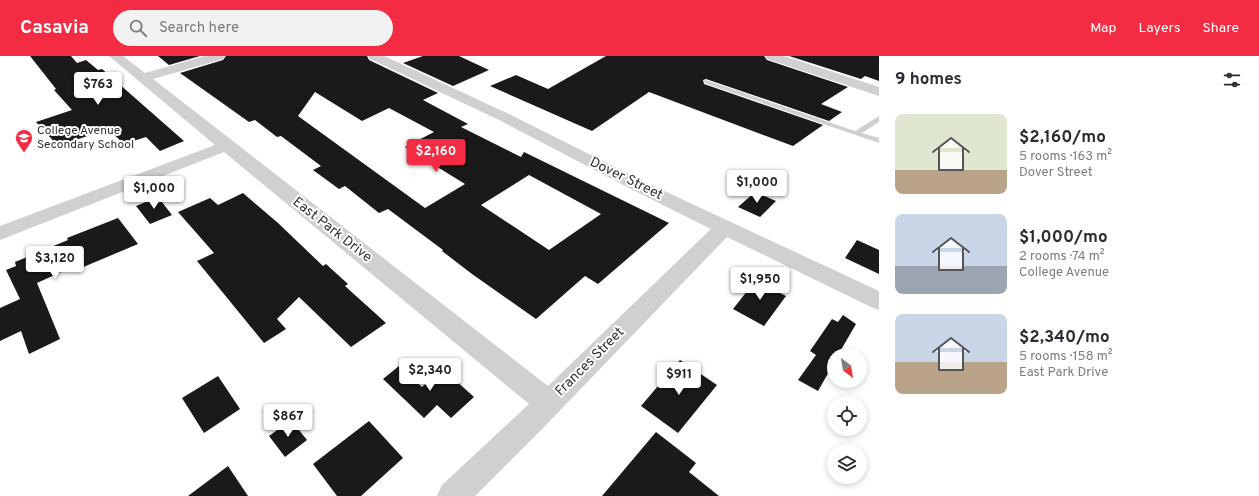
<!DOCTYPE html>
<meta charset="utf-8">
<style>
:root{--surface:#fff;--page:#f2f2f3;--text:#2b2b33;--muted:#7c7c81;--accent:#f32b43}
body{margin:0;font-family:Overpass,sans-serif;background:var(--page);color:var(--text);height:100vh;display:flex;flex-direction:column;font-size:15px;white-space:nowrap}
*{box-sizing:border-box;margin:0}
p{font-size:13px;color:var(--muted)}
.icon{flex:none;width:22px;height:22px;fill:none;stroke:currentColor;stroke-width:2;stroke-linecap:round;stroke-linejoin:round}
.map{position:relative;flex:1;overflow:hidden}
.side{display:flex;flex-direction:column;background:var(--surface);width:380px}
.side>*{flex:none}
.needle{width:26px;rotate:149deg}
.controls{position:absolute;left:827px;top:292px;display:grid;gap:8px}
.controls a{display:grid;place-items:center;width:40px;height:40px;border-radius:50%;background:var(--surface);box-shadow:0 2px 6px #0003;font-size:20px}
.price{position:absolute;translate:-50% -34px;padding:0 9px;border-radius:4px;background:#fff;color:#222;font-size:13px;line-height:26px;filter:drop-shadow(0 1px 2px #0008)}
.price::after{content:'';position:absolute;left:50%;top:24px;width:12px;height:9px;margin-left:-6px;background:inherit;clip-path:polygon(0 0,100% 0,50% 100%)}
.price.current{background:var(--accent);color:#fff}
ul{padding:0;list-style:none}
li{display:flex;align-items:center;gap:12px;height:100px;padding:0 16px}
li span{display:grid;place-items:center;flex:none;width:112px;height:80px;border-radius:8px;color:#555}
li>.icon{margin-inline-start:auto}
span .icon{width:48px;height:48px;fill:#fffc;stroke-width:1}
li b{font-size:17px}
h2{display:flex;justify-content:space-between;align-items:center;height:48px;padding:0 16px;font-size:17px}
header{display:flex;align-items:center;gap:24px;box-sizing:border-box;height:56px;padding:0 20px;background:var(--accent);color:#fff}
header strong{font-size:19px}
nav{display:flex;gap:22px;margin-inline-start:auto;font-size:14px}
.search{width:280px;height:36px;background:var(--page);display:flex;align-items:center;gap:10px;box-sizing:border-box;padding:0 14px;border-radius:22px;color:var(--muted);font-size:15px}
main{display:flex;flex:1;min-height:0}
.map>svg:first-child{display:block}
</style>
<header>
<strong>Casavia</strong>
<div class="search"><svg class="icon" aria-label="search" viewBox="0 0 24 24"><circle cx="10" cy="10" r="6"/><path d="M15 15l6 6"/></svg>Search here</div>
<nav><a>Map</a><a>Layers</a><a>Share</a></nav>
</header>
<main>
<div class="map">
<svg width="879" height="440" viewBox="0 0 879 440">
<rect width="100%" height="100%" fill="#fff"/>
<path fill="#1a1a1a" fill-rule="evenodd" d="M30 0H71L77 7 86 4 98 14 102 13 184 85 160 95 146 81 124 88 108 73 58 90 36 66 72 54 54 34 56 33Z
M158 0H200L169 9Z
M226 0H367L369 4 438 37 423 44 468 68 461 71 521 101 524 96 669 167 598 228 585 220 536 263 472 218 442 195 443 194 388 153 379 157 345 130 339 133 313 114 321 110 281 80 277 81 255 64 249 66 180 17 223 4ZM315 36 362 65 389 52 434 76 405 91 465 128 425 152 298 60ZM529 119 601 158 549 194 481 149Z
M423 0H459L489 14 453 30 403 7Z
M606 0H764L767 4 848 31 821 48 842 56 829 65 706 23 703 24 704 28 823 69 793 90 649 36 592 75 490 30 516 19 548 33Z
M789 0H879V25L865 20 861 23Z
M755 136 776 145 760 161 738 151Z
M243 137 278 167 323 210 326 208 348 228 345 230 386 267 351 291 299 241 277 263 286 273 264 287 197 205 214 197 178 156 210 142 218 149Z
M158 141 172 159 150 168 136 150Z
M118 162 138 188 81 212 79 208 37 227 60 283 29 298 21 275 0 285V252L20 243 6 214 16 210 15 206 68 184 67 182Z
M857 184 879 194V218L845 202Z
M759 220 777 229 774 234 786 240 764 270 733 253Z
M843 259 856 268 838 299H834V307L818 335 798 324 816 299 810 295 832 263 838 266Z
M680 304 717 329 678 377 641 350Z
M399 310 422 331 443 313 474 341 451 362 437 349 424 362 383 323Z
M218 320 240 353 204 377 182 342Z
M291 364 307 384 285 401 269 380Z
M369 365 403 402 361 440H337L313 408Z
M656 376 696 407 689 416 719 440H602Z
M228 410 248 440H188Z"/>
<g fill="none" stroke-linecap="round" stroke-linejoin="round">
<path fill="#d0d0d0" fill-rule="evenodd" d="M706 24 855 75 879 60V66L862 77 879 82V87L704 27V25Z"/>
<path fill="#d0d0d0" fill-rule="evenodd" d="M109 0H123L145 17 205 0H225L223 3 153 23 548 330 711 173 631 133 499 64 370 3 368 0H384L509 58 643 125 879 235V254L871 251 727 181 546 369 475 440H437L442 429 529 348 224 96 0 184V170L215 89Z
M765 0H784L879 31V40L767 3Z"/>
</g>
<defs>
<symbol id="school-pin" viewBox="-11 -11 22 30"><path d="M0 17L-7.5 6A9.5 9.5 0 1 1 7.5 6Z" fill="#f32b43" stroke="#fff"/><path d="M0-5L7-2L0 1L-7-2ZM-4 1L0 2.5L4 1V4Q0 6-4 4Z" fill="#fff"/></symbol>
</defs>
<g fill-rule="evenodd">
<use href="#school-pin" x="14" y="72" width="20" height="27"/>
</g>
<g text-anchor="middle" dominant-baseline="central" stroke-width="4" stroke-linejoin="round" paint-order="stroke">
<g font-size="12" fill="#333" stroke="#fff" text-anchor="start">
<text x="37" y="75">College Avenue<tspan x="37" dy="14">Secondary School</tspan></text>
</g>
<g font-size="14" fill="#333" stroke="#fff">
<text transform="translate(626 123) rotate(26)">Dover Street</text>
<text transform="translate(332 174) rotate(38)">East Park Drive</text>
<text transform="translate(590 306) rotate(-45)">Frances Street</text>
</g>
</g>
</svg>
<div class="controls">
<a><svg class="needle" viewBox="-14 -14 28 28"><path d="M0-13l5 13h-10z" fill="#e53935"/><path d="M0 13l5-13h-10z" fill="#7c7c81"/></svg></a>
<a><svg class="icon" aria-label="locate" viewBox="0 0 24 24"><circle cx="12" cy="12" r="6"/><path d="M12 2v4M12 18v4M2 12h4M18 12h4"/></svg></a>
<a><svg class="icon" aria-label="layers" viewBox="0 0 24 24"><path d="M12 4l9 5-9 5-9-5zM3 14l9 5 9-5"/></svg></a>
</div>
<b class="price" style="left:98px;top:50px">$763</b>
<b class="price current" style="left:436px;top:117px">$2,160</b>
<b class="price" style="left:757px;top:148px">$1,000</b>
<b class="price" style="left:154px;top:154px">$1,000</b>
<b class="price" style="left:55px;top:224px">$3,120</b>
<b class="price" style="left:760px;top:245px">$1,950</b>
<b class="price" style="left:430px;top:336px">$2,340</b>
<b class="price" style="left:679px;top:340px">$911</b>
<b class="price" style="left:288px;top:382px">$867</b>
</div>
<section class="side">
<h2>9 homes<svg class="icon" aria-label="filters" viewBox="0 0 24 24"><path d="M4 7h16M4 17h16"/><circle cx="9" cy="7" r="2"/><circle cx="15" cy="17" r="2"/></svg></h2>
<ul>
<li><span style="background:linear-gradient(#dfe7d0 70%,#b9a48a 0)"><svg class="icon" aria-label="home" viewBox="0 0 24 24"><path d="M3 11l9-7 9 7M6 9v11h12V9"/></svg></span><div><b>$2,160/mo</b><p>5 rooms · 163 m²</p><p>Dover Street</p></div></li>
<li><span style="background:linear-gradient(#c9d6e8 65%,#9aa5b1 0)"><svg class="icon" aria-label="home" viewBox="0 0 24 24"><path d="M3 11l9-7 9 7M6 9v11h12V9"/></svg></span><div><b>$1,000/mo</b><p>2 rooms · 74 m²</p><p>College Avenue</p></div></li>
<li><span style="background:linear-gradient(#c9d6e8 60%,#b9a48a 0)"><svg class="icon" aria-label="home" viewBox="0 0 24 24"><path d="M3 11l9-7 9 7M6 9v11h12V9"/></svg></span><div><b>$2,340/mo</b><p>5 rooms · 158 m²</p><p>East Park Drive</p></div></li>
</ul>
</section>
</main>
